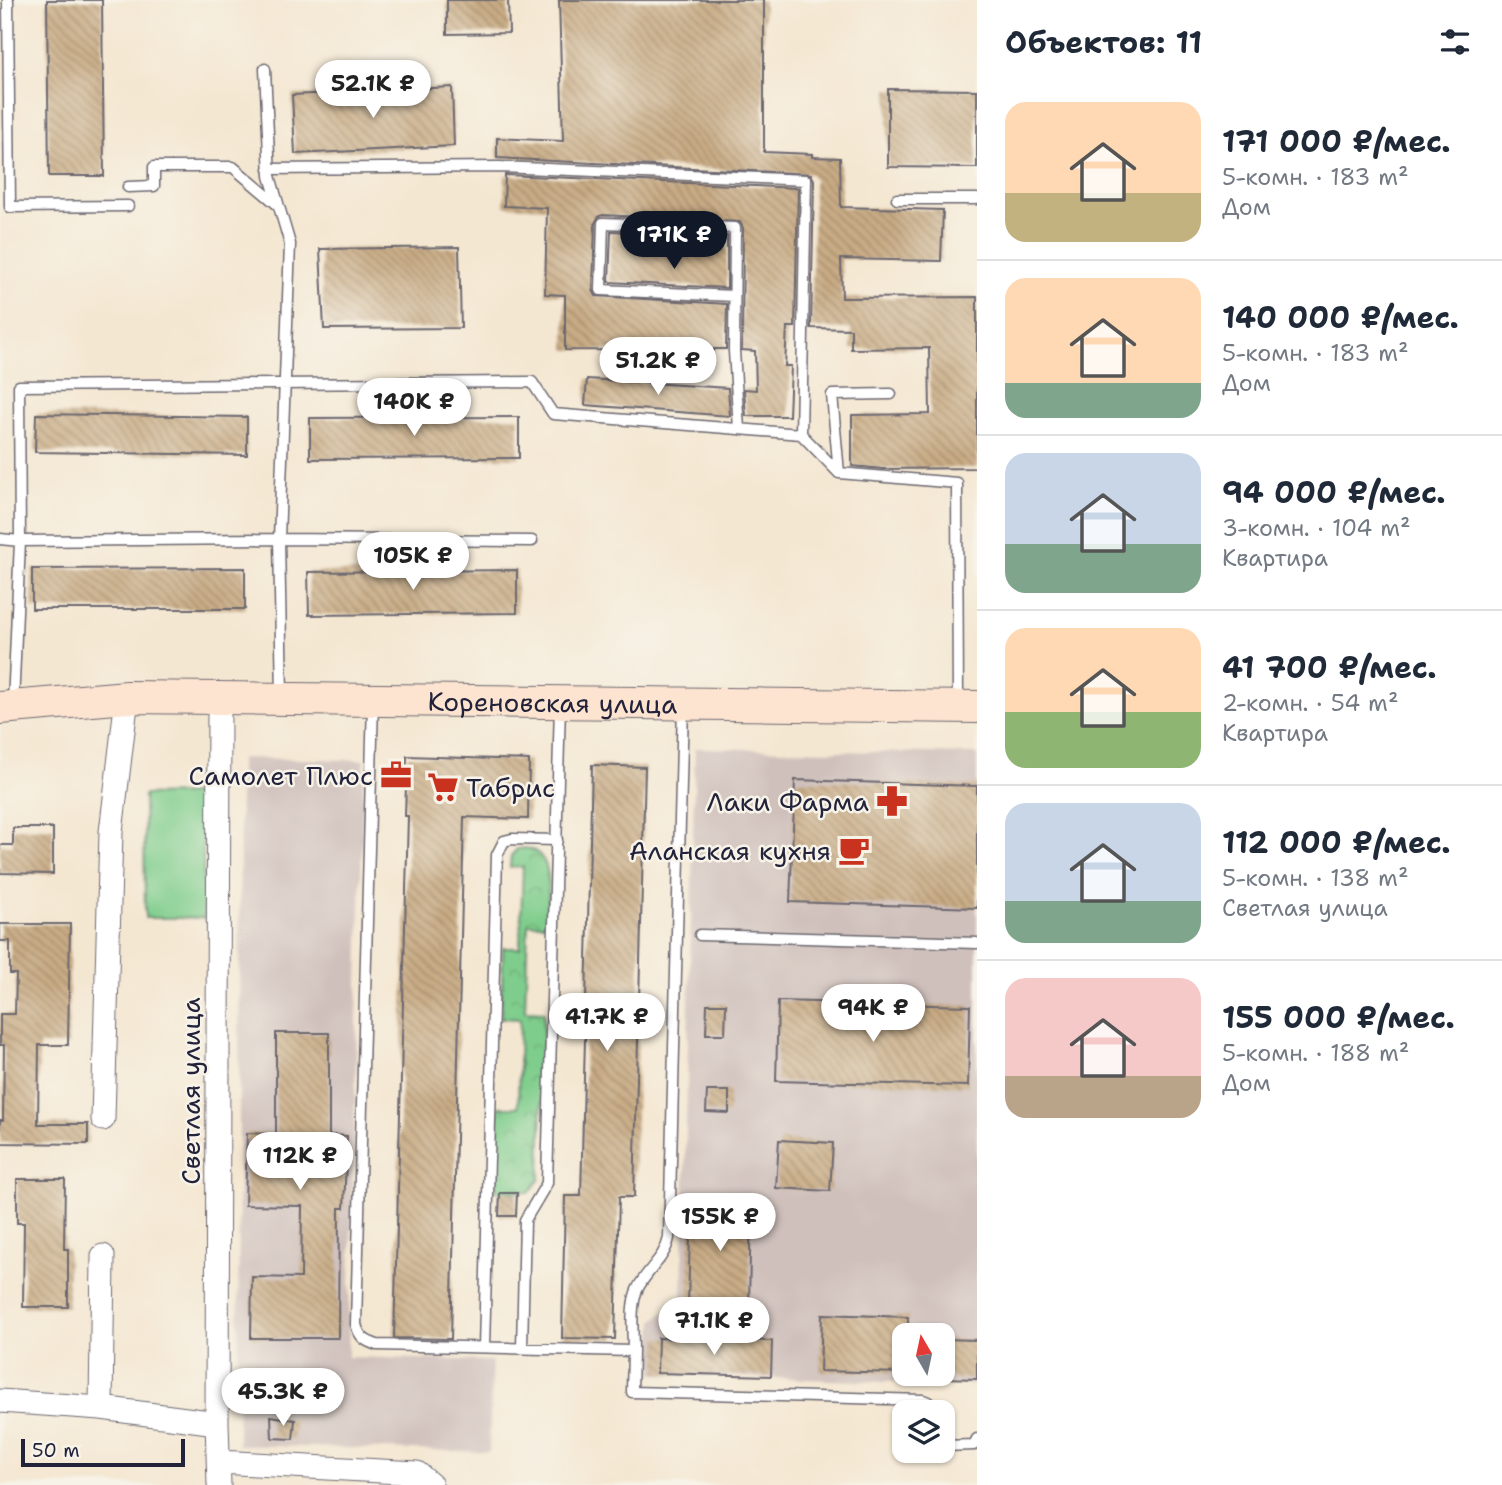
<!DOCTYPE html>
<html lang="ru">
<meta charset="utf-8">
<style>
:root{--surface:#fff;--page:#f2f2f3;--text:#1f2937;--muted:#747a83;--line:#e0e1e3;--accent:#111827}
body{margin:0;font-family:"Shantell Sans",sans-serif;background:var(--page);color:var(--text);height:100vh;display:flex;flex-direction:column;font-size:26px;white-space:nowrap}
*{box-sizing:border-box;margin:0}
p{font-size:23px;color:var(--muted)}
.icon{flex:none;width:38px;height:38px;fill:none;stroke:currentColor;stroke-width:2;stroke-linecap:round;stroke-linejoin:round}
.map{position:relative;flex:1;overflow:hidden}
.drawer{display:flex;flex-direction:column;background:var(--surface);width:525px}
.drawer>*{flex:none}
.needle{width:46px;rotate:351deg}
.tools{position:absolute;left:892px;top:1323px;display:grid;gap:14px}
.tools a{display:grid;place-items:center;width:63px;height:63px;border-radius:14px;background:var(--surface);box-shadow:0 2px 5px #0004;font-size:35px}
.scale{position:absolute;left:21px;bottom:18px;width:164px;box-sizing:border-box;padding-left:7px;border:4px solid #22223b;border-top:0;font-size:19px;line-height:24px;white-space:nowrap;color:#22223b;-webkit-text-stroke:5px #f7f3e8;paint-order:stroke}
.price{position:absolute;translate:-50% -60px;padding:0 16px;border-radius:24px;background:#fff;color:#222;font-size:23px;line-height:46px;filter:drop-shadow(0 2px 4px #0008)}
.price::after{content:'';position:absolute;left:50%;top:42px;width:21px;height:16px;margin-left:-10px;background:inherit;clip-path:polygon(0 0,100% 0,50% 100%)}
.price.on{background:var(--accent);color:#fff}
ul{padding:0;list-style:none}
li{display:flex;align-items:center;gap:21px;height:175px;padding:0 28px}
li+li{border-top:2px solid var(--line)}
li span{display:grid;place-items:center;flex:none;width:196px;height:140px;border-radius:21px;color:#555}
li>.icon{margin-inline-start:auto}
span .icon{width:84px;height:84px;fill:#fffc;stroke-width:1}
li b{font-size:30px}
h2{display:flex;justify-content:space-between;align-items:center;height:84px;padding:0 28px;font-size:30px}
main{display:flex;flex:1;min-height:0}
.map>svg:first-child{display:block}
</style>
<main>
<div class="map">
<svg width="977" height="1485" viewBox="0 0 977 1485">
<defs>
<pattern id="park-crowns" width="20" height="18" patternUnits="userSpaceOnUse" patternTransform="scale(1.75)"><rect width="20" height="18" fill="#7fcd8c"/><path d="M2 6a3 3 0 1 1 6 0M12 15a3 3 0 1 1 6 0" fill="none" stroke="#6db07a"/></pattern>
<pattern id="building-back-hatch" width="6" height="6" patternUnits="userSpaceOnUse" patternTransform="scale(1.75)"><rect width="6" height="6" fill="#c9ac85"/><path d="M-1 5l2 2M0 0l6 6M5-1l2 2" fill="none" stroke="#a38c6e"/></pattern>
</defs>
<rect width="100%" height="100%" fill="#f7f3e8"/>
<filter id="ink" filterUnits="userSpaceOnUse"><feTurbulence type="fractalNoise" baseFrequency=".0143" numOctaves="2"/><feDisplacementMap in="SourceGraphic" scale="14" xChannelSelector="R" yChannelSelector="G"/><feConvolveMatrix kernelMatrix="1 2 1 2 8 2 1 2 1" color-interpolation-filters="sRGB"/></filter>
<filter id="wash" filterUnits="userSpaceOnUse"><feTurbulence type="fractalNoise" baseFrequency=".00686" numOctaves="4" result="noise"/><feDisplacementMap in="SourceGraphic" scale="28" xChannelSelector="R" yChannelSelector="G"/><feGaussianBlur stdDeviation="1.57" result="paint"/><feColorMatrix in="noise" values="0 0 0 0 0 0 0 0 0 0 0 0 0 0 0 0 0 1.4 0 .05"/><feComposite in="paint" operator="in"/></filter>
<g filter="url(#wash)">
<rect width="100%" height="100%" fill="#f4e7d2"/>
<path fill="#cfc0bb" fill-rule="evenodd" d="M695 748 977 754V1385L652 1374 654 1320 682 1298ZM905 1335H943V1374H905Z
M240 758 364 760 348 1357 492 1361 489 1452 238 1445Z"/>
<path fill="url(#park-crowns)" stroke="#507864" stroke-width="2" d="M526 848C558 854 547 900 546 924H528L525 1011 544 1012 540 1179 530 1192 496 1191 498 1107H518L520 1019 501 1018 503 948H520L523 867H510L511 856 517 849Z"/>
<path fill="#7fcd8c" stroke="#507864" stroke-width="2" d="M202 794 204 918H145L144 795Z"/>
<g id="blocks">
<path fill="url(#building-back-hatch)" d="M47 0H102L104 176H49Z
M447 0H508L509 33 447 34Z
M559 0H764V152L812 154V157L840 158 841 207 943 210 941 261 841 259 842 298 977 297V468L883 469 852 466V415L930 414 929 348 851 349V329L811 328 814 180 811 174 497 158V138L563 141Z
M452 87 454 146 295 154 292 95Z
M888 89 977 90V168L888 167Z
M505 175 798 188 795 327H787L785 366H791L789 416H746L744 389 756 390 755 351 742 350 743 228 740 222 603 215 599 216 595 223 593 290 596 296 727 304 726 349H714V351L565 350V295L545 294 547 208 504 206Z
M611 231 727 236V288L609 282Z
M459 247 461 328 324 329 320 249Z
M587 379 728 388 730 416 585 405Z
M36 414 247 417V455L35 452Z
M519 417V458L310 459V418Z
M245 568V609H32V569Z
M517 570V613L309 615 308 572Z
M407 756 529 760 528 819 464 817 451 1339 394 1338 408 816H405Z
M592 765 645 767 634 1197H619L615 1339 562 1338 565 1196H581Z
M795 780 977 786V908L790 902Z
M13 828H53V874L0 873V845H13Z
M0 924H70L68 1045H39L38 1124H88V1144L0 1143V1120H3L4 1045H0V1014H15L16 974H10V941H0Z
M778 1001 970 1006 968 1086 776 1081Z
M707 1004H726L725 1034H706Z
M276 1033H329V1135L347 1136 344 1208H339L338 1338H251L252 1277 301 1278 302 1206 245 1205 247 1133 276 1134Z
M707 1091H729V1113L706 1112Z
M779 1140 833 1143 830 1191 776 1188Z
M17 1179H65L64 1249H68V1307H23L24 1223H17Z
M500 1193H517L516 1216H499Z
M691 1200 751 1201 749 1306 688 1304Z
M822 1314 908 1317V1335H905V1373L820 1371Z
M658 1338 772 1341 771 1376 657 1373Z
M943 1339 977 1340V1379L943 1378Z
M271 1416 295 1420 293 1439 272 1438Z"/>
</g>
</g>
<g filter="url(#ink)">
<use href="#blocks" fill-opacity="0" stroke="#6c6770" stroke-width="2"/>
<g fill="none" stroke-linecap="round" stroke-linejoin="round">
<defs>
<path id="lane" d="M8 0 10 207 128 206
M265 69 270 176 290 244 279 539 282 696
M269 169 499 167 806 180 801 434
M128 187 154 186V167H233L278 205
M897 199H977
M734 296 601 290 603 223 735 228 734 351 739 429
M891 394 832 395 839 473 957 483 958 704
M0 539 20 541 279 539 532 541
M373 702 356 1324C359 1337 365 1341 377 1345L633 1351C633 1332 630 1307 637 1290 646 1270 665 1259 669 1238L683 706
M13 705 20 541 19 386 532 382 553 414 801 434 839 473
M700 935 977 943
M484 1347 497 855 504 841 512 839 557 840
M522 1348 525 1220 547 1183 560 705
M633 1351 632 1392 923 1400 928 1402 931 1412
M943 1446 974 1445 977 1439"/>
<path id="street" d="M103 1119 111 832 127 697
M0 1401 101 1408 217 1423
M101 1408 103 1256
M220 1462 417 1473 431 1485
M219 1485 217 1423 219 698"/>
<g id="secondary">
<path id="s1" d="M0 708 127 697 977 707"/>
</g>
</defs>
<use href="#lane" stroke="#6c6770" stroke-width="13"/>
<use href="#street" stroke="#6c6770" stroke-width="25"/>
<use href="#secondary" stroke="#6c6770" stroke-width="34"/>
<use href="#lane" stroke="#fff" stroke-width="10"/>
<use href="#street" stroke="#fff" stroke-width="23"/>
<use href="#secondary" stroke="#fde4d0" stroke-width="32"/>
</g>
</g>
<defs>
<symbol id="office-bare" viewBox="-9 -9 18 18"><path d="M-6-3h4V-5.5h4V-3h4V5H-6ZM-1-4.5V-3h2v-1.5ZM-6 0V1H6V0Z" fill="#c8321e" stroke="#f7f3e8" stroke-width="2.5" paint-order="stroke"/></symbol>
<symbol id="supermarket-bare" viewBox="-9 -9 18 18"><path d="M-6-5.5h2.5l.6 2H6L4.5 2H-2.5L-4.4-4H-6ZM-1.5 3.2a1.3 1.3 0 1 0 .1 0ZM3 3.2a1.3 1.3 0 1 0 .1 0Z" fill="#c8321e" stroke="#f7f3e8" stroke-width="2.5" paint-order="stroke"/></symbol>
<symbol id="pharmacy-bare" viewBox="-9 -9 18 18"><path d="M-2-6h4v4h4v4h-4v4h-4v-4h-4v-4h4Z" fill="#c8321e" stroke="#f7f3e8" stroke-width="2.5" paint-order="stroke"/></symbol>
<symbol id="cafe-bare" viewBox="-9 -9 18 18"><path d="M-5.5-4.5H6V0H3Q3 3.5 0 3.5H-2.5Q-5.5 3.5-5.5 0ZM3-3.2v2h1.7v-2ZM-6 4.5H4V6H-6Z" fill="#c8321e" stroke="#f7f3e8" stroke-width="2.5" paint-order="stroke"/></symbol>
</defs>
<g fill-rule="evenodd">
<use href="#office-bare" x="374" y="753" width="44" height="44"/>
<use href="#supermarket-bare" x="421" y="765" width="44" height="44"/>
<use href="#pharmacy-bare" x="870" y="779" width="44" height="44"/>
<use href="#cafe-bare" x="832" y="828" width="44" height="44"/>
</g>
<g text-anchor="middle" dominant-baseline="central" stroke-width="5" stroke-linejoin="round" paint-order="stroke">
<g font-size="26" fill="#22223b" stroke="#f7f3e8">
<text stroke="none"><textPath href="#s1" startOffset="553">Кореновская улица</textPath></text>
<text transform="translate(190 1091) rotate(-90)">Светлая улица</text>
</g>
<g font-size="26" fill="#22223b" stroke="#f7f3e8" text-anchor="end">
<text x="373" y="775">Самолет Плюс</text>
<text x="466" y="787" text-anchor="start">Табрис</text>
<text x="869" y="801">Лаки Фарма</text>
<text x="831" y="850">Аланская кухня</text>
</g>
</g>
</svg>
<div class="tools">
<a><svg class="needle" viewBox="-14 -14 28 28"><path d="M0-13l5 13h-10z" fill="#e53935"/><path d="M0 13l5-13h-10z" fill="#747a83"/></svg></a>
<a><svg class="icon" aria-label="layers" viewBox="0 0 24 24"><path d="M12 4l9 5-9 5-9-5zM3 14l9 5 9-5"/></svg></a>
</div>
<div class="scale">50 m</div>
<b class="price" style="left:373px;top:120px">52.1K ₽</b>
<b class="price on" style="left:674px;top:271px">171K ₽</b>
<b class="price" style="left:658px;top:397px">51.2K ₽</b>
<b class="price" style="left:414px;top:438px">140K ₽</b>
<b class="price" style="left:413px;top:592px">105K ₽</b>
<b class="price" style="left:873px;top:1044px">94K ₽</b>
<b class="price" style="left:607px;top:1053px">41.7K ₽</b>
<b class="price" style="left:300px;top:1192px">112K ₽</b>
<b class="price" style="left:720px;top:1253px">155K ₽</b>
<b class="price" style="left:714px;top:1357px">71.1K ₽</b>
<b class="price" style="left:283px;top:1428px">45.3K ₽</b>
</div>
<section class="drawer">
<h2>Объектов: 11<svg class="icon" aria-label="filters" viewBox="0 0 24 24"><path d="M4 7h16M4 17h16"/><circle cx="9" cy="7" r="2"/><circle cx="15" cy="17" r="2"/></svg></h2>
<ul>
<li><span style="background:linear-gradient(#ffd9b3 65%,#c2b280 0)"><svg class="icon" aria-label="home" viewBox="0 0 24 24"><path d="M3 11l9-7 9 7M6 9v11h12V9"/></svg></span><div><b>171 000 ₽/мес.</b><p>5-комн. · 183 m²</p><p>Дом</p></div></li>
<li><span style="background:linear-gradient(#ffd9b3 75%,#7fa58c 0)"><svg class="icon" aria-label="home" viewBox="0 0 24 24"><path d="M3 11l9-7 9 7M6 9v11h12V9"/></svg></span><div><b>140 000 ₽/мес.</b><p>5-комн. · 183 m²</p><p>Дом</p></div></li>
<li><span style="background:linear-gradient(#c9d6e8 65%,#7fa58c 0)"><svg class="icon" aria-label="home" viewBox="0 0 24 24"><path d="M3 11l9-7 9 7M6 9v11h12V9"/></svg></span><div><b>94 000 ₽/мес.</b><p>3-комн. · 104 m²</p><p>Квартира</p></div></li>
<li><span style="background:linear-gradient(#ffd9b3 60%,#8fb573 0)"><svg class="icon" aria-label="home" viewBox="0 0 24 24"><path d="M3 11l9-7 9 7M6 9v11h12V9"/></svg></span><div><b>41 700 ₽/мес.</b><p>2-комн. · 54 m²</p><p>Квартира</p></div></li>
<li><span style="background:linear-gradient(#c9d6e8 70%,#7fa58c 0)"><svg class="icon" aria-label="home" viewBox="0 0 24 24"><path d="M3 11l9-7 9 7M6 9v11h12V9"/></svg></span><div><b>112 000 ₽/мес.</b><p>5-комн. · 138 m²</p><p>Светлая улица</p></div></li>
<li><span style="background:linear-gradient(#f6c9c9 70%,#b9a48a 0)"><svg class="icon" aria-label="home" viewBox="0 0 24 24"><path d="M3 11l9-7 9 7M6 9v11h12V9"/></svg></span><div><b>155 000 ₽/мес.</b><p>5-комн. · 188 m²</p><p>Дом</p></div></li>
</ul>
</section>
</main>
